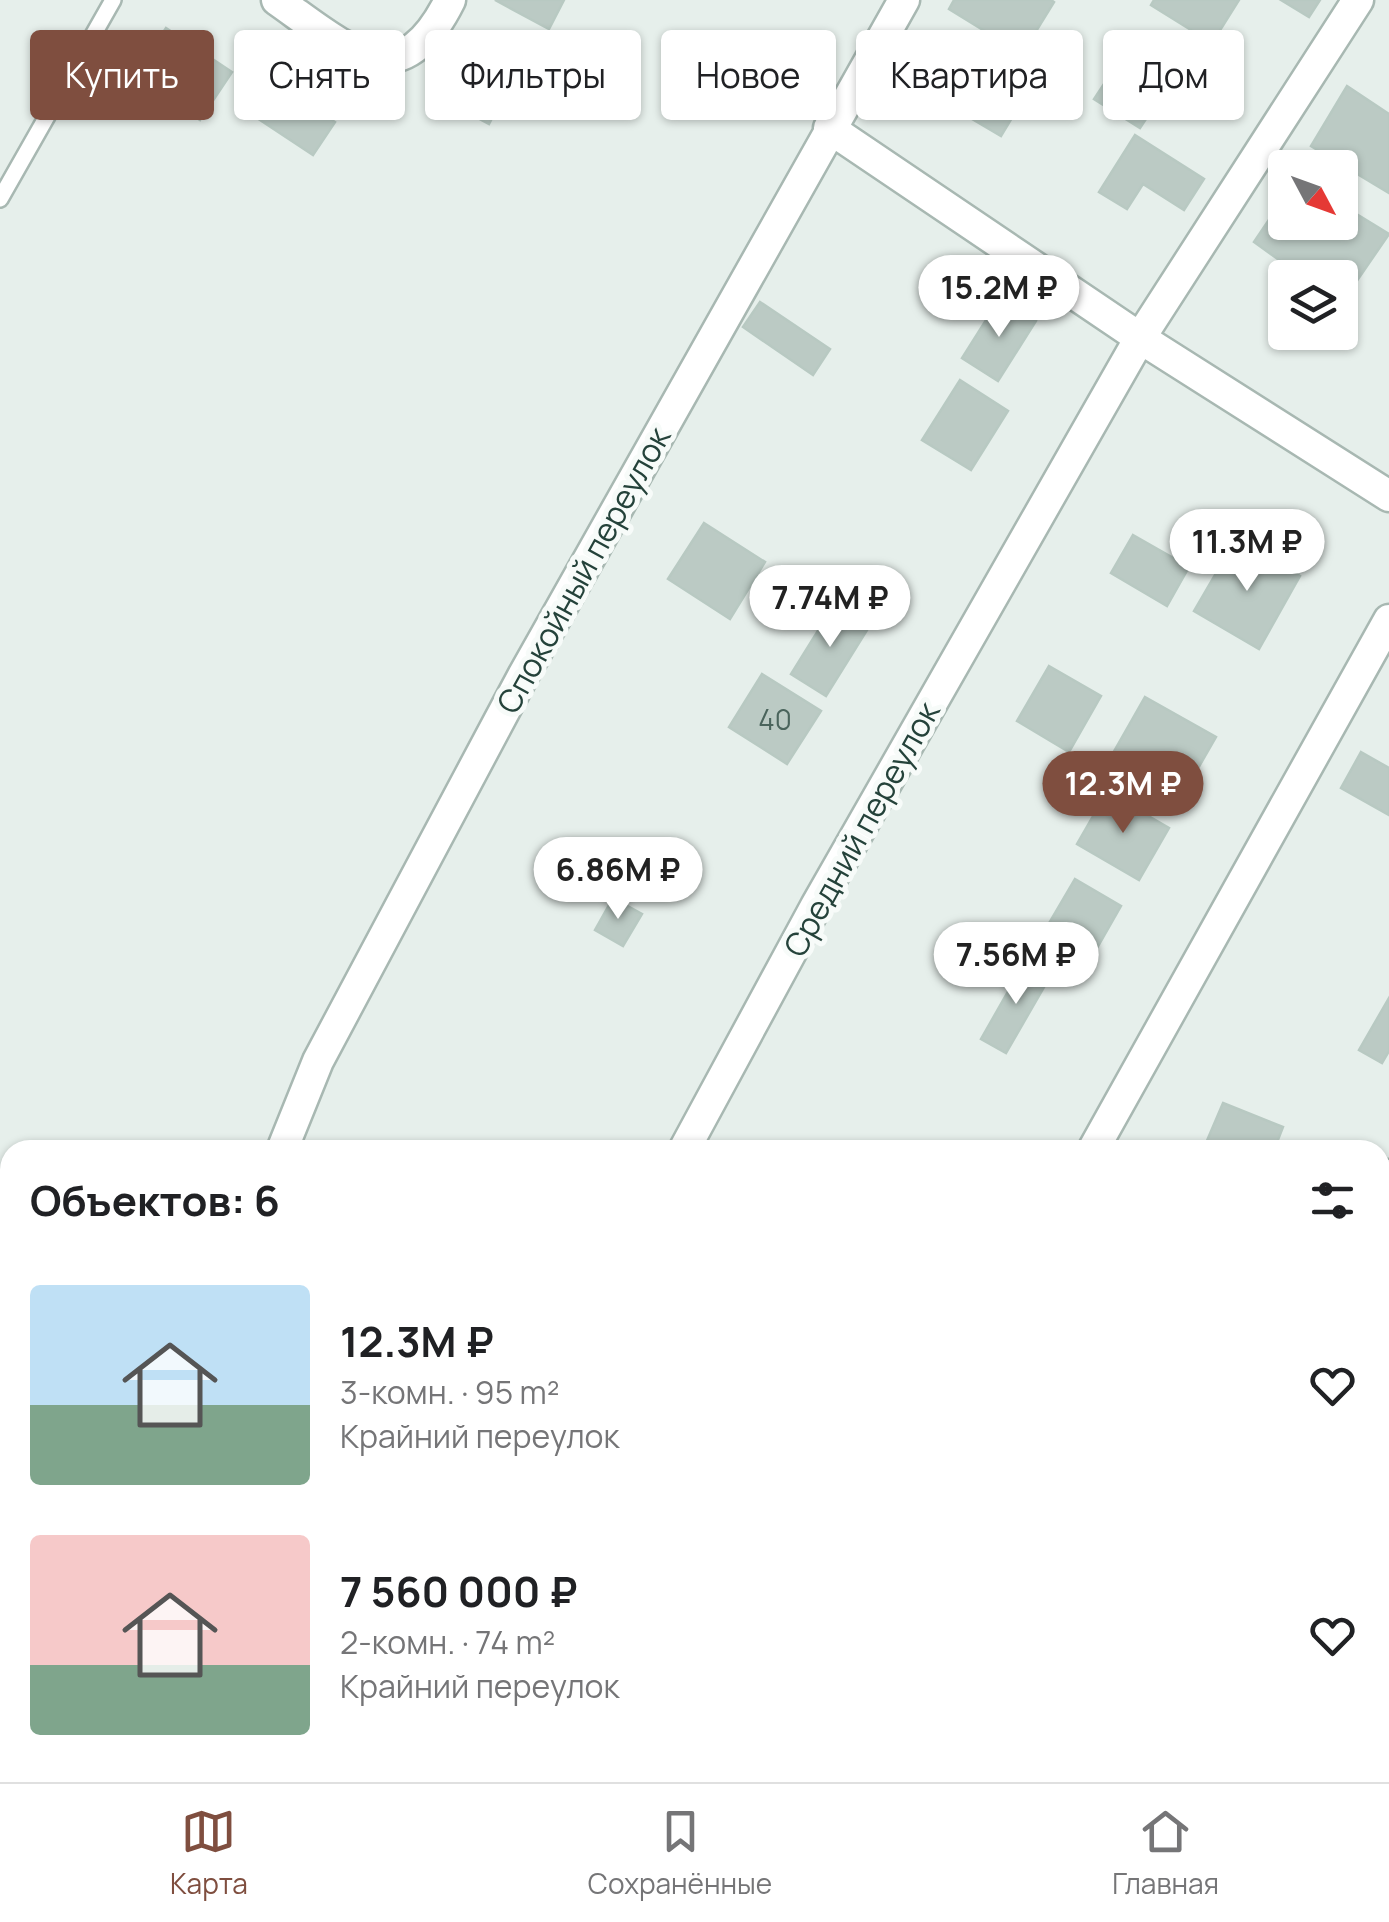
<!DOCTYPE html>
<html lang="ru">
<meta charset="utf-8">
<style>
:root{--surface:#fff;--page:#f2f2f2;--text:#202124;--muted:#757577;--line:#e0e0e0;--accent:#7f4e3f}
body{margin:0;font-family:Manrope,sans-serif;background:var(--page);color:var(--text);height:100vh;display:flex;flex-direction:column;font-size:38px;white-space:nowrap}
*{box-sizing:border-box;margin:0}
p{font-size:32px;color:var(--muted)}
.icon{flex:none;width:55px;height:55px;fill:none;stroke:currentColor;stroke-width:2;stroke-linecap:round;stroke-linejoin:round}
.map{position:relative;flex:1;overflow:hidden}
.side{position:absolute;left:0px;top:1140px;width:1390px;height:642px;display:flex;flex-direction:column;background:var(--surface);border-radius:30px 30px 0 0;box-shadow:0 2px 8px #0004}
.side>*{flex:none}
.guide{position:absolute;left:30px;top:30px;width:1330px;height:90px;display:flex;gap:20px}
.needle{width:65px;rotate:131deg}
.buttons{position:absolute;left:1268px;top:150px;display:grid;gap:20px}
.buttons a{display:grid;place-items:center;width:90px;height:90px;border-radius:10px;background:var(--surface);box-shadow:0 2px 8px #0004;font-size:50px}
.price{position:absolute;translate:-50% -85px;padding:0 22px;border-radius:35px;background:#fff;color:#222;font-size:32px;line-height:65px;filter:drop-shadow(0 2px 5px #0008)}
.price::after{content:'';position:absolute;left:50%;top:60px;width:30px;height:22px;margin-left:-15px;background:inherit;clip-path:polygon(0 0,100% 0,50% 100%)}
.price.selected{background:var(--accent);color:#fff}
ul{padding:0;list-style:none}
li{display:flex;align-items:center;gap:30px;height:250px;padding:0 30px}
li span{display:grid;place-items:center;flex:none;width:280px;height:200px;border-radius:10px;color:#555}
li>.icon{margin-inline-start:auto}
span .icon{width:120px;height:120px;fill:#fffc;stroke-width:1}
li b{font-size:42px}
h2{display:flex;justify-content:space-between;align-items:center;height:120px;padding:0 30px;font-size:42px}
.tag{padding:0 35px;border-radius:10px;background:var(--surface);box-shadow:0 2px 8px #0004;font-size:35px;line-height:90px}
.tag.selected{background:var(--accent);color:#fff}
.menu{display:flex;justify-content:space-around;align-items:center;height:140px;border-top:2px solid var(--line);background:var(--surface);font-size:28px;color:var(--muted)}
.menu a{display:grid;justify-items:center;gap:5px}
.menu .selected{color:var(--accent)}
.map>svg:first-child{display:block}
</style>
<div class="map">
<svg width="1389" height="1782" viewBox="0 0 1389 1782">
<rect width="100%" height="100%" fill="#e6efeb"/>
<path fill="#d4dfda" d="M1389 1260V1451L1380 1445V1278Z"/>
<path fill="#bbcac4" stroke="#b8c9c2" stroke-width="2.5" d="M495 0H564L549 29Z
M954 0H1051L1054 2 1022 54 949 9Z
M1154 0H1239L1212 43 1151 5Z
M1281 0H1320L1309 17Z
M166 28 232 72 200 120 134 76Z
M279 41 297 53 277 84 335 122 313 155 236 104Z
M459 44 515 73 489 124 433 94Z
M1129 46 1175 75 1140 128 1094 99Z
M990 56 1033 83 1001 136 957 110Z
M1347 86 1389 114V193L1311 146Z
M1135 135 1204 179 1184 210 1143 184 1127 209 1099 192Z
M1285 196V222H1340V204L1389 234 1341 304 1340 278H1304L1254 242Z
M1000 298 1036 321 998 381 962 358Z
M760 302 830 349 813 375 743 327Z
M960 380 1008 411 971 470 922 440Z
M704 523 765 562 730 619 668 579Z
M1133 535 1189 567 1167 606 1111 573Z
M1236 539 1300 576 1259 649 1194 611Z
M834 605 869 627 826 696 791 674Z
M1049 666 1101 696 1069 752 1017 721Z
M762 674 821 711 787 764 729 727Z
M1145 697 1216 737 1174 810 1104 769Z
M1361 752 1389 768V815L1341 788Z
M1107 792 1169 828 1139 880 1077 844Z
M1075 879 1121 906 1085 969 1038 942Z
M613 898 642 914 623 946 595 930Z
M1026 960 1051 975 1006 1053 981 1039Z
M1389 998V1051L1382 1063 1359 1050Z
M1223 1103 1283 1127 1274 1150H1203Z"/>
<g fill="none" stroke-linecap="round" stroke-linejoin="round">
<defs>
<path id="service" d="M0 199 113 0"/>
<path id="minor" d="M277 0C344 47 399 103 450 0
M829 128 1140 338 1389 496
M282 1150 318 1061 524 674 904 0
M684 1150 816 906 1140 338 1358 0
M1093 1150 1389 620
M1380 1194 1389 1175
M0 1694 10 1683
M356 1782 363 1772
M750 1782 755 1772"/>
</defs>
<use href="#service" stroke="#a8b8b2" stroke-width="20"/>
<use href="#minor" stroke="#a8b8b2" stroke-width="35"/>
<use href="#service" stroke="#fff" stroke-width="15"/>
<use href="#minor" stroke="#fff" stroke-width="30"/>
</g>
<g text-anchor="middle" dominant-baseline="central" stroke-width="10" stroke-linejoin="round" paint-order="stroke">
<g font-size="28" fill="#4a645c">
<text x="775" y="719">40</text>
</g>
<g font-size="32" fill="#24423a" stroke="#f7fbf9">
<text transform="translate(583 570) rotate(-61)">Спокойный переулок</text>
<text transform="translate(861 829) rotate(-61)">Средний переулок</text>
</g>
</g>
</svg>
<div class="buttons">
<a><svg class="needle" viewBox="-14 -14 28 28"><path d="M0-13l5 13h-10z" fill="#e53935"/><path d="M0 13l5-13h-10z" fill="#757577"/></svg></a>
<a><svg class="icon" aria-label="layers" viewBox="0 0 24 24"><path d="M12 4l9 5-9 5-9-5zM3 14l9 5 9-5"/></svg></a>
</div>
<b class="price" style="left:999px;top:340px">15.2M ₽</b>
<b class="price" style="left:1247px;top:594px">11.3M ₽</b>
<b class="price" style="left:830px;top:650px">7.74M ₽</b>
<b class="price selected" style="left:1123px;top:836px">12.3M ₽</b>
<b class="price" style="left:618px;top:922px">6.86M ₽</b>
<b class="price" style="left:1016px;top:1007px">7.56M ₽</b>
<div class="guide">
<a class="tag selected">Купить</a>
<a class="tag">Снять</a>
<a class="tag">Фильтры</a>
<a class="tag">Новое</a>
<a class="tag">Квартира</a>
<a class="tag">Дом</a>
</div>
<section class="side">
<h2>Объектов: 6<svg class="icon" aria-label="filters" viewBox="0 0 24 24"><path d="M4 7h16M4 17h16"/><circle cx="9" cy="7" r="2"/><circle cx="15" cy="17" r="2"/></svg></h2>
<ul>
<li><span style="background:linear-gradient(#bfe0f5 60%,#7fa58c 0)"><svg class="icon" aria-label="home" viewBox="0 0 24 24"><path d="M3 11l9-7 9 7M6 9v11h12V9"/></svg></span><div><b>12.3M ₽</b><p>3-комн. · 95 m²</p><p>Крайний переулок</p></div><svg class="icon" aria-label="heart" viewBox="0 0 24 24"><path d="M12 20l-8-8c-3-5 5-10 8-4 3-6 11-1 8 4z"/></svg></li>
<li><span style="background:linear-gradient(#f6c9c9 65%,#7fa58c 0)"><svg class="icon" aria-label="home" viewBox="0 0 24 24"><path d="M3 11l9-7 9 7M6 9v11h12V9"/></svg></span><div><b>7 560 000 ₽</b><p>2-комн. · 74 m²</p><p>Крайний переулок</p></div><svg class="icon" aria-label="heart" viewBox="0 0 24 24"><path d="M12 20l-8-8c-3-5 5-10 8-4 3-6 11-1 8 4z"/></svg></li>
</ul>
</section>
</div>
<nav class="menu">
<a class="selected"><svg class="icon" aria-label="map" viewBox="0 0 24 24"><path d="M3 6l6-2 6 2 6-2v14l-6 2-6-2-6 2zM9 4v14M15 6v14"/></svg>Карта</a>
<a><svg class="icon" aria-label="saved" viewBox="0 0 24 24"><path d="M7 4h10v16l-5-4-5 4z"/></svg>Сохранённые</a>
<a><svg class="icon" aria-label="home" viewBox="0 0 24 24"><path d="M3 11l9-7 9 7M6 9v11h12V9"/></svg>Главная</a>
</nav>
